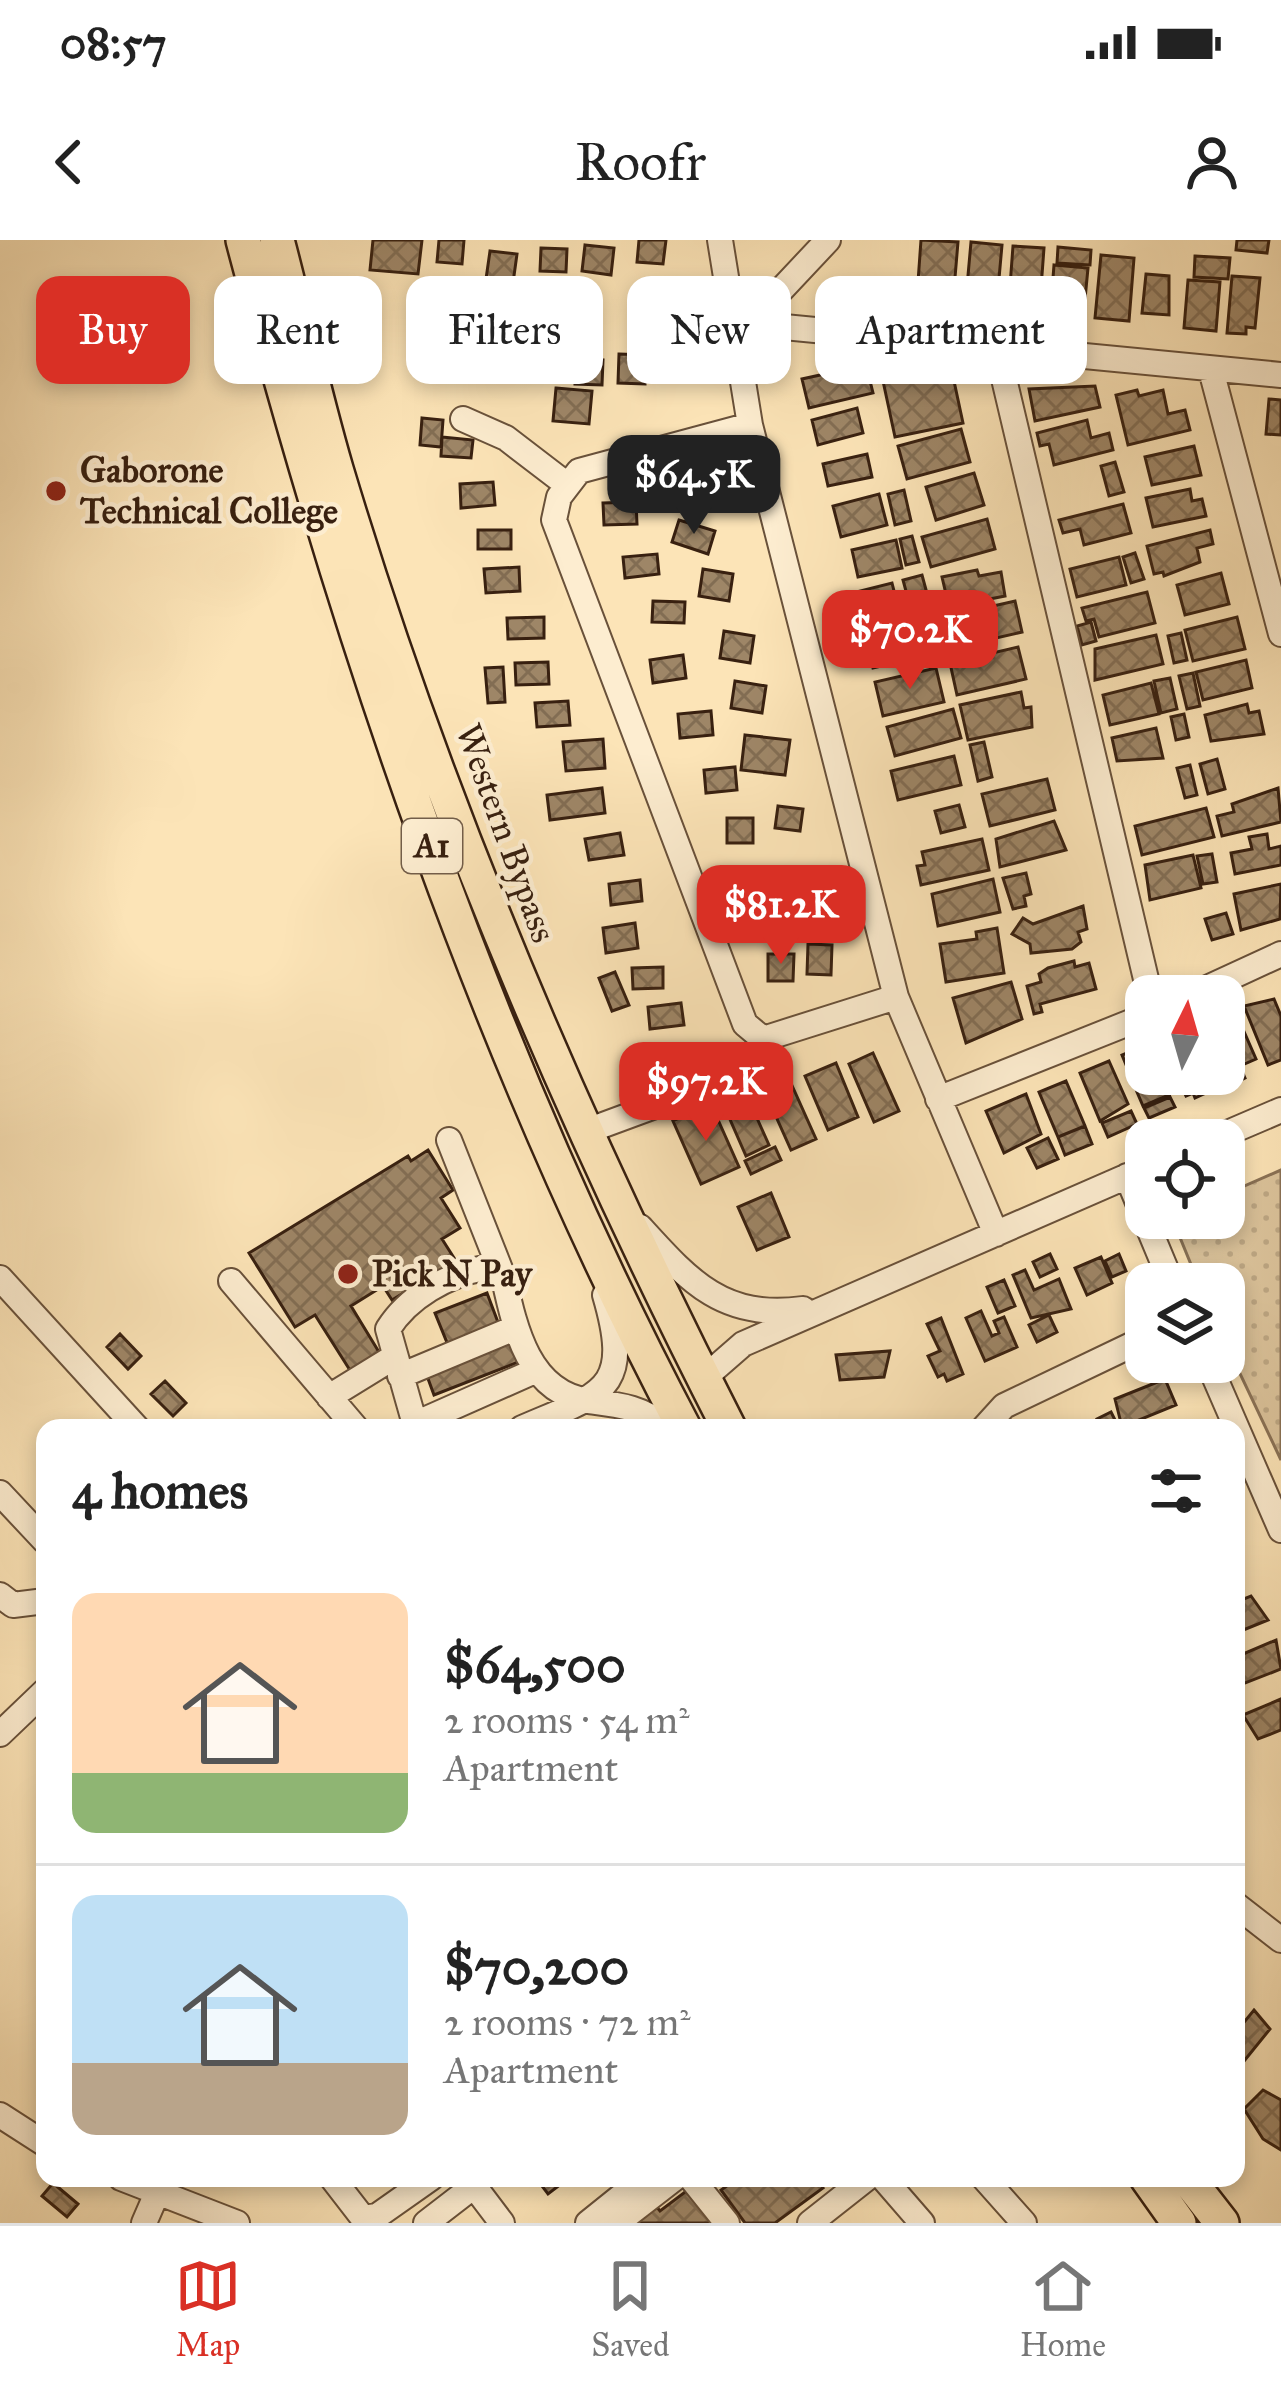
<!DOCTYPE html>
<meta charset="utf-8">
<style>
:root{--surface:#fff;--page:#f2f2f2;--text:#222;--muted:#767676;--line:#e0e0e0;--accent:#d93025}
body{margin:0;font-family:"IM FELL Great Primer",serif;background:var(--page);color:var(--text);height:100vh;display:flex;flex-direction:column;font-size:45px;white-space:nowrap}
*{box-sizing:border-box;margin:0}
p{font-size:39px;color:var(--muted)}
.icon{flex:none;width:66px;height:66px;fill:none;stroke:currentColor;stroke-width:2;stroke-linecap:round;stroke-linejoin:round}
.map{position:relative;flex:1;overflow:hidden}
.details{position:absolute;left:36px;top:1179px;width:1209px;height:768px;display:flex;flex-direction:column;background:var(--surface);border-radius:24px;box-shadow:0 6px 18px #0003}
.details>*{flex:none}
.hud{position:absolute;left:36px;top:36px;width:1209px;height:108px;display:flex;gap:24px}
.needle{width:78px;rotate:5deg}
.tools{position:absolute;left:1125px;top:735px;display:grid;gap:24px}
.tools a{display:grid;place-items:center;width:120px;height:120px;border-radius:24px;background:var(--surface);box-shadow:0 6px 18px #0003;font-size:60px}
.price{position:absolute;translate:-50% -102px;padding:0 27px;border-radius:24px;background:var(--accent);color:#fff;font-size:39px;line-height:78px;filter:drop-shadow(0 3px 6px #0008)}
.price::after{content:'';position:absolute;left:50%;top:72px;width:36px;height:27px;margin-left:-18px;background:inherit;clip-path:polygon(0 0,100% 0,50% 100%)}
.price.on{background:#222;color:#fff}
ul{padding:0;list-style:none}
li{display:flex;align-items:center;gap:36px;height:300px;padding:0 36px}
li+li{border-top:3px solid var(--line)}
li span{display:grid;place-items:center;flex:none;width:336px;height:240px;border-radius:24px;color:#555}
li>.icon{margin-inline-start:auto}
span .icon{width:144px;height:144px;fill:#fffc;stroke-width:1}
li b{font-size:51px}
h2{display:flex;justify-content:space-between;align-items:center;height:144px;padding:0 36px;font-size:51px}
.tag{padding:0 42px;border-radius:24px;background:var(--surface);box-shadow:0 6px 18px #0003;font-size:42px;line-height:108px}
.tag.on{background:var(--accent);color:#fff}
.status{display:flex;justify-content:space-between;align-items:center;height:84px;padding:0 60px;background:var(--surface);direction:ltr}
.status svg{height:33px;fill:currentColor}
header{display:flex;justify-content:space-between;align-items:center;height:156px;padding:0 36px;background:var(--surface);font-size:54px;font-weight:600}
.tab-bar{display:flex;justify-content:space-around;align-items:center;height:168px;border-top:3px solid var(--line);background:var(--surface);font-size:33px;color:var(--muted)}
.tab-bar a{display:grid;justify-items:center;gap:6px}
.tab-bar .on{color:var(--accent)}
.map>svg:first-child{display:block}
</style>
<div class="status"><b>08:57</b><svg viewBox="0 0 49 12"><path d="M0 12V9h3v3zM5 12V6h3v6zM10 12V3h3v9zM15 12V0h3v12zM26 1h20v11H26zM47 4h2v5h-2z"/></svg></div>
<header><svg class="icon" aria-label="back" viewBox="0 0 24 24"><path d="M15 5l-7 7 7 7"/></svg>Roofr<svg class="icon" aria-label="person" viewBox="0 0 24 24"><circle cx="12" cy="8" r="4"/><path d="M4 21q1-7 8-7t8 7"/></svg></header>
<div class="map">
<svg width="1281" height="1983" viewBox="0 0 1281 1983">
<defs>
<pattern id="grass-dots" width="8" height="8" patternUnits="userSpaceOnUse" patternTransform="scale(3)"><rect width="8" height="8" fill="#dbc39b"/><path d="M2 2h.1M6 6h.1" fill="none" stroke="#bda784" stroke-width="1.8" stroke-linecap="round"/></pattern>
<pattern id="building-cross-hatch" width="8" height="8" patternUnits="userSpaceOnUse" patternTransform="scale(3)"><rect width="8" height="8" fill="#9e8667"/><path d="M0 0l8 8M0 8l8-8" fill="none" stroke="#826d53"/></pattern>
</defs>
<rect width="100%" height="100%" fill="#fce4b7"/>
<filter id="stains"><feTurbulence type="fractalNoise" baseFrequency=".00167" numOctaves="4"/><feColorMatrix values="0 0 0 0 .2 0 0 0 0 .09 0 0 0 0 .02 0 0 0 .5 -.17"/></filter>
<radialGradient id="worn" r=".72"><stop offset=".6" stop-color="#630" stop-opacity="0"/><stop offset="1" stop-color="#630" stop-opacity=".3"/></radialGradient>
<path fill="url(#grass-dots)" stroke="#8a7256" stroke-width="3" d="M1281 930V1220L1224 1100V1044H1199L1172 978H1224V955Z"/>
<path fill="url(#building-cross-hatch)" stroke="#382010" stroke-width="3" d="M373 0H422L418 34 370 30Z
M439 0H464L462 24 437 22Z
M639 0H666L663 24 637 22Z
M921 0 958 2 952 73 916 70Z
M1237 0H1269L1267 13 1236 10Z
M971 2 1002 5 996 72 965 69Z
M585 5 614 8 611 35 582 31Z
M1013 6 1044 8 1039 75 1008 73Z
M1058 7 1091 10 1090 25 1057 23Z
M541 8 567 9 566 32 540 31Z
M490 11 517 14 513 43 486 39Z
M1101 15 1134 18 1129 81 1095 78Z
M1195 16 1230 18 1228 39 1194 37Z
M1054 25 1088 28 1083 80 1050 77Z
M1146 34 1169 36V75L1142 73Z
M1232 36 1260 38 1255 88 1246 87V94L1227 93Z
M1188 40 1220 42 1216 91 1184 88Z
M476 84 514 88 512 107 474 100Z
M481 111 510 113 508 141 479 139Z
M546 113 547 136 520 137V114Z
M442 114 468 115 467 139 441 138Z
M619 114 645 115V144L618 143Z
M576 119 603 120 602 145 575 144Z
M866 125 873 153 809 168 802 139Z
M951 127 963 183 895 197 883 141Z
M1095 146 1100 167 1035 181 1029 149Z
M556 148 592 151 589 184 553 181Z
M1137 150 1139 156 1163 150 1168 174 1185 170 1190 190 1128 205 1116 155Z
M1269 159 1281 160V195L1266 194Z
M857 168 863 193 818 205 812 180Z
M422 178 443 180 441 207 420 205Z
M1087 180 1091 198 1109 193 1113 210 1054 225 1049 204 1040 206 1037 193Z
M961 189 970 222 907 239 898 206Z
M442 197 473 200 471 218 441 216Z
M1194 206 1201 235 1152 245 1145 217Z
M867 214 872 237 828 246 823 224Z
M1115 222 1124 252 1109 256 1101 226Z
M974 233 984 265 936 280 926 247Z
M675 238 711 241 709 263 673 260Z
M493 242 495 265 461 268 460 244Z
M1190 249 1192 261 1202 259 1206 276 1153 287 1146 258Z
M904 250 911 281 895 285 888 254Z
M879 254 887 285 841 297 833 266Z
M636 262 637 284 604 285 603 263Z
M1123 264 1131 293 1084 305 1080 289 1063 293 1059 280Z
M987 279 995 309 931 327 922 297Z
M679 280 715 291 708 314 672 302Z
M478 290H511V309H478Z
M1210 290 1213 304 1197 308 1200 322 1164 336 1163 332 1154 334 1147 306Z
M912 296 919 322 906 325 900 299Z
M896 300 902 328 858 337 852 310Z
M1135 313 1144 339 1131 343 1123 317Z
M657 314 659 334 625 338 623 317Z
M1119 317 1126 345 1077 357 1070 329Z
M519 327 520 351 486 353 484 329Z
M703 329 733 334 729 361 699 356Z
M977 330 979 336 1001 332 1005 356 949 367 942 337Z
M1221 333 1229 364 1185 375 1177 345Z
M922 335 929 361 910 366 903 340Z
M892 343 900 375 856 386 848 354Z
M1147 352 1155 383 1099 397 1094 379 1086 381 1082 368Z
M653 361 685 362 684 383 652 382Z
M1015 361 1022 392 961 406 954 375Z
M544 377V398L508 399 507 378Z
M1237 377 1245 409 1193 421 1185 390Z
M935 379 943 412 873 428 866 395Z
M1091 382 1096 401 1082 405 1077 386Z
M724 391 754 396 750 423 720 418Z
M1181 393 1187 420 1174 423 1168 396Z
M1156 395 1163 424 1095 440V409Z
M1018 407 1026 439 957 455 950 423Z
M683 415 686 438 653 443 650 420Z
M1246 420 1252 448 1203 460 1196 432Z
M548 422 549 444 516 445 515 423Z
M503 427 505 462 488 463 485 428Z
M936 428 944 462 883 476 875 442Z
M1193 433 1200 466 1187 469 1179 436Z
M1170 438 1177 469 1161 473 1154 441Z
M735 441 766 446 762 473 731 468Z
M1151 443 1159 474 1110 485 1103 455Z
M1021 452 1024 468 1031 467 1032 487 968 500 960 465Z
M568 461 570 485 537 487 535 463Z
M1247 464 1249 473 1259 471 1264 494 1211 501 1205 475Z
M953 469 961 498 895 516 887 487Z
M711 471 713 495 680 498 678 474Z
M1184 474 1189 497 1176 500 1171 477Z
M1156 488 1163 518 1117 521 1112 498Z
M745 495 790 500 785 535 741 530Z
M603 499 605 528 566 531 563 502Z
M984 502 992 537 978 541 970 505Z
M954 516 961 545 898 560 891 531Z
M1217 519 1225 549 1208 554 1200 524Z
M1190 525 1197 555 1185 558 1177 528Z
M735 527 737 550 706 553 704 530Z
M1047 539 1055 570 990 586 982 554Z
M602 548 605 573 550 580 547 555Z
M1278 548 1281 582 1222 596 1217 576 1234 572 1232 564Z
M959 565 965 587 941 593 935 571Z
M778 566 803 569 800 591 775 588Z
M1206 568 1214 597 1142 615 1135 586Z
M727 578H753V603H727Z
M1054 581 1066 610 1000 627 996 599Z
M620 593 624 615 589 620 585 599Z
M1267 594 1269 609 1281 606V625L1235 634 1231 613 1252 609 1249 597Z
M982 599 989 630 921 645 917 626 925 625 922 612Z
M1212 614 1217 642 1203 644 1197 616Z
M1193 615 1201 648 1150 660 1145 625Z
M1026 633 1031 654 1024 656 1026 666 1013 669 1003 638Z
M794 636 820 638 817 664 791 661Z
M993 639 1000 672 938 686 932 654Z
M640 640 642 661 611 665 609 644Z
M1281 644 1280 679 1241 690 1234 654Z
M752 656 778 658 776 683 751 681Z
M1083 666 1087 689 1078 692 1081 702 1072 709 1031 713 1030 704 1012 694 1023 678 1033 684Z
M1226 673 1233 694 1212 700 1205 679Z
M635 683 638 708 606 713 603 688Z
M997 688 1004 733 946 742 940 704 977 699 976 692Z
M808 704 832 705 831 735 807 734Z
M768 714H794L793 741H768Z
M1074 721 1075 727 1089 723 1096 749 1040 764 1042 772 1034 774 1027 746 1041 742 1039 734 1048 728Z
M663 727V748L633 749 632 728Z
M615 732 629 765 612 771 599 738Z
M1011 742 1022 779 966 803 953 758Z
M1274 759 1281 776V820L1268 825 1244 766Z
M681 763 684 785 650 789 648 767Z
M1235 771 1256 819 1240 826 1245 838 1235 843 1224 818V776Z
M1146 805V834L1162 838 1136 849 1122 815Z
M693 806 694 829 658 831 657 808Z
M873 813 899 871 874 882 849 824Z
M1109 821 1128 864 1100 881 1080 833Z
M836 823 858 877 828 890 805 836Z
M1214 834 1219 847 1195 858 1193 853 1186 856 1177 836Z
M790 841 816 899 791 910 765 852Z
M1066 841 1085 886 1058 897 1039 852Z
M1163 841 1169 855 1143 866 1137 852Z
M1026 854 1041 894 1004 913 986 871Z
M1170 857 1175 867 1149 878 1144 868Z
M748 858 769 905 746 916 725 868Z
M711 864 739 927 701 944 673 881Z
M1131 871 1137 884 1108 897 1102 883Z
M1085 886 1092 904 1065 915 1058 897Z
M1048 898 1058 919 1037 928 1027 908Z
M775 907 781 920 751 934 745 921Z
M428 910 453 950 441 958 460 988 442 999 456 1021 392 1060 383 1046 351 1066 382 1117 353 1135 315 1075 295 1087 249 1013 408 916 411 921Z
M771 953 789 997 757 1010 738 967Z
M1050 1014 1057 1029 1040 1037 1033 1022Z
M1119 1014 1126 1031 1112 1037 1105 1021Z
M1101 1017 1112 1043 1087 1055 1075 1028Z
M1025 1030 1034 1050 1059 1039 1071 1069 1031 1078 1013 1035Z
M1004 1040 1015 1066 998 1073 987 1047Z
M487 1053 499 1085 448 1105 435 1073Z
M981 1071 992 1096 999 1093 994 1081 1004 1077 1017 1107 985 1121 966 1078Z
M1049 1075 1057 1092 1037 1102 1029 1085Z
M941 1078 963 1134 947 1141 944 1134 938 1137 928 1116 940 1111 927 1084Z
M120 1094 141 1116 128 1129 107 1107Z
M513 1099 521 1121 434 1155 426 1133Z
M890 1111 884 1137 840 1140 836 1115Z
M1165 1139 1176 1165 1122 1187 1115 1159Z
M165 1141 186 1163 173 1176 151 1154Z
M1111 1172 1119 1188H1101L1097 1179Z
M1251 1356 1268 1380 1236 1393V1362Z
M1276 1400 1281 1429 1240 1445 1236 1417Z
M1281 1459V1490L1258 1499 1243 1475Z
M1254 1770 1270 1789 1236 1831V1792Z
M1263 1850 1281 1860V1910L1263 1899 1244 1869Z
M536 1938H569L548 1954Z
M738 1938H816L823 1948 775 1983H745L721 1950Z
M53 1943 78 1964 67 1977 42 1956Z
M689 1949 714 1983H632L656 1966 660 1971Z"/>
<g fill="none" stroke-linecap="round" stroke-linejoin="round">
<defs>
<path id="minor" d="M720 0 750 185 896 757 996 994
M732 82 1281 135
M750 83 828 0
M996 105 1150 756
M1211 130 1281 394
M463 179 506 198 566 244
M750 185 579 231 559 257 554 280 745 784 763 799 896 757
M1190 756 1281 714
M938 859 1146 776
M587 891 736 836 763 799
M449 900 504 1039
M1211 900 1281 870
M1127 936 1172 1044
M640 987C689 1041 723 1080 803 1069
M0 1038 137 1188
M231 1041 356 1188
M1208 1122 1281 1290
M400 1136 515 1088
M704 1138 743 1104 1146 928
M329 1157 394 1117
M415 1184 537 1130
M416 1188 388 1089C408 1057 447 1035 484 1028L504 1039C515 1089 529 1153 589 1161 620 1165 642 1167 667 1188
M522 1188C603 1153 633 1151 605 1055
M984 1188 1004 1166 1146 1098
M0 1253 45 1301
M0 1355 13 1365 45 1361
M0 1494 45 1451
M1236 1665 1281 1700
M0 1875 45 1904
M121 1938 237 1983
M332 1938 363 1978 377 1976 431 1938
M468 1938 502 1983
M691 1938 727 1983
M883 1938 922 1983
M984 1938 1024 1983
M144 1983 157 1953
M426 1983 474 1946
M588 1983 644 1938
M617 1983 675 1938
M810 1983 867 1938"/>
<path id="highway" d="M243 0C350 407 487 814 684 1188
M277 0C297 76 314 154 336 229 435 560 572 881 729 1188
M1147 1938 1179 1983
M1187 1938 1222 1983"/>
</defs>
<use href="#minor" stroke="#69513a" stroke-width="28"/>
<use href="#highway" stroke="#382010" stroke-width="38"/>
<use href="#minor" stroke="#fdedd0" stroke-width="24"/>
<use href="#highway" stroke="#fce4b7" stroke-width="33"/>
</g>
<g fill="#8f2418" stroke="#fdedd0" stroke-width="4.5">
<circle cx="56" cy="251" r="12"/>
<circle cx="348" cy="1034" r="12"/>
</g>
<g text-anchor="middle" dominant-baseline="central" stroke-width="9" stroke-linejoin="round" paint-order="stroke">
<rect fill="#fdedd0" stroke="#735e4a" stroke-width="3" x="402" y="579" width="60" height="54" rx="9"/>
<g font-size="33" font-weight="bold" fill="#382010">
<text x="432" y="606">A1</text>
</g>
<g font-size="36" font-weight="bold" fill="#382010" stroke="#fdedd0" text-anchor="start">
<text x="80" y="230">Gaborone<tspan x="80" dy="41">Technical College</tspan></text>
<text x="372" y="1034">Pick N Pay</text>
</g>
<g font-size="36" fill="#382010" stroke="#fdedd0">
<text transform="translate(506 593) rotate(70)">Western Bypass</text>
</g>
</g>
<rect width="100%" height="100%" filter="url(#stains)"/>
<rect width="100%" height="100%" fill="url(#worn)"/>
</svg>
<div class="tools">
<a><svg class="needle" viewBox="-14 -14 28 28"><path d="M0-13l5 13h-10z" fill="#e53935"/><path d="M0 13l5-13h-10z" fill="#767676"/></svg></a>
<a><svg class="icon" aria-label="locate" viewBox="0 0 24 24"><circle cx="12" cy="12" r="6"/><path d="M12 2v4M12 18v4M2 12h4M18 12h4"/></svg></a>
<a><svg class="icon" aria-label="layers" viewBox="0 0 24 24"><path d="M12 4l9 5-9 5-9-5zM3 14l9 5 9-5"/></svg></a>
</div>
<b class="price on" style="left:694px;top:297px">$64.5K</b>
<b class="price" style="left:910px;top:452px">$70.2K</b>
<b class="price" style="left:781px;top:727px">$81.2K</b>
<b class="price" style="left:706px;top:904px">$97.2K</b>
<div class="hud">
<a class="tag on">Buy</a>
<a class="tag">Rent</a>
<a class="tag">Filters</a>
<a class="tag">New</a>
<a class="tag">Apartment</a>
</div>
<section class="details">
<h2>4 homes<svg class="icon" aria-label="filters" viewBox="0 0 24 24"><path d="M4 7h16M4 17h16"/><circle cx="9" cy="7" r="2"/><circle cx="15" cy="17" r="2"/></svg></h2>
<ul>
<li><span style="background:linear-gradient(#ffd9b3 75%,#8fb573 0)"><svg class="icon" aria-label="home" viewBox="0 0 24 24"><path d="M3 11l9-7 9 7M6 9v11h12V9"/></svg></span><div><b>$64,500</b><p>2 rooms · 54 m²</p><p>Apartment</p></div></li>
<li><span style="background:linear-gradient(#bfe0f5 70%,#b9a48a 0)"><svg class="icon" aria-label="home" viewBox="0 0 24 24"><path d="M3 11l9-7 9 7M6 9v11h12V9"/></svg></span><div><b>$70,200</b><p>2 rooms · 72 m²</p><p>Apartment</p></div></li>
</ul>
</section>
</div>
<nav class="tab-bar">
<a class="on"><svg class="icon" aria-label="map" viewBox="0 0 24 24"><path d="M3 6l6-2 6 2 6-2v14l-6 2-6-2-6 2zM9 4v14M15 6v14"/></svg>Map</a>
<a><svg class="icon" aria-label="saved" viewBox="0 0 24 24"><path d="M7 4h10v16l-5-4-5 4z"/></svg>Saved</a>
<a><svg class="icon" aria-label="home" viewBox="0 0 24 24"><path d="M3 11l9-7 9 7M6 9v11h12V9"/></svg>Home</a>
</nav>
